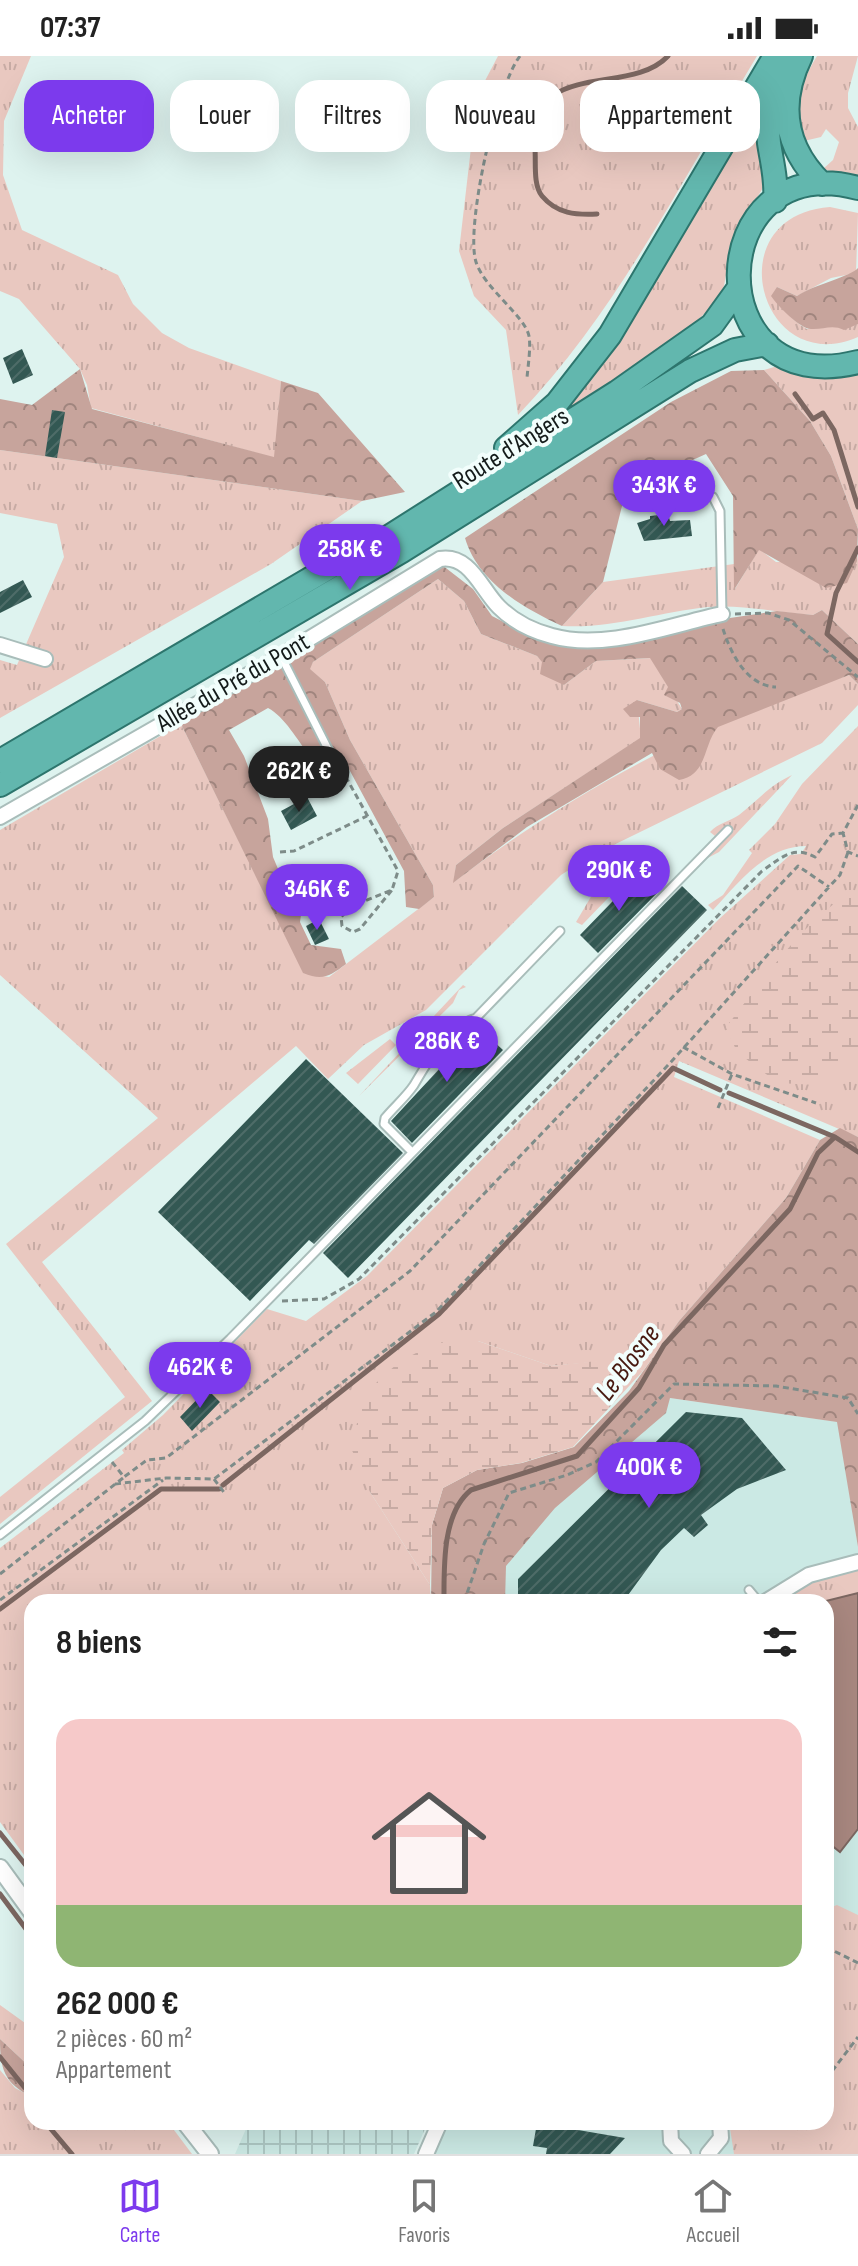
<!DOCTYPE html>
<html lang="fr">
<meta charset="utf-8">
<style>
:root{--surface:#fff;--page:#f6f6f6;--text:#222;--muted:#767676;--line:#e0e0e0;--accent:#7c3aed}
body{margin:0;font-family:"Sofia Sans Condensed",sans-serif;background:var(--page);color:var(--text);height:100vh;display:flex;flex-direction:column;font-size:30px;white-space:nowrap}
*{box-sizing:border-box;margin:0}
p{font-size:26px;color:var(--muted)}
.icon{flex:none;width:44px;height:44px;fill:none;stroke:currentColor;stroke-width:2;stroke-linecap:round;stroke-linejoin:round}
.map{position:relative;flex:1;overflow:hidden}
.details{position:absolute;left:24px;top:1538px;width:810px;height:536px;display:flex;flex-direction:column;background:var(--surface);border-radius:24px;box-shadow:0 8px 32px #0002}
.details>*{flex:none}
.banner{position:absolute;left:24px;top:24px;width:810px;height:72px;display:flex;gap:16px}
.price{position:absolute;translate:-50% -68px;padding:0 18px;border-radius:28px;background:var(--accent);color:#fff;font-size:26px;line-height:52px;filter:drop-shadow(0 2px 4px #0008)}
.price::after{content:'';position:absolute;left:50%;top:48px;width:24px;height:18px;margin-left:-12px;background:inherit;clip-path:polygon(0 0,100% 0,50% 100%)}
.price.active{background:#222;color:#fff}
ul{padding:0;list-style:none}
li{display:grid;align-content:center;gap:16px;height:424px;padding:0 32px}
li span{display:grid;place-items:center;height:248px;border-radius:24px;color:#555}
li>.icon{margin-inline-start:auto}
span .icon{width:144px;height:144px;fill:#fffc;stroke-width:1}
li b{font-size:34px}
h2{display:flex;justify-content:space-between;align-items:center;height:96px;padding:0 32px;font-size:34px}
.tag{padding:0 28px;border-radius:24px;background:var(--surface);box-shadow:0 8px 32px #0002;font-size:28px;line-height:72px}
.tag.active{background:var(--accent);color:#fff}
.status{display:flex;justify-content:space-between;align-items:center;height:56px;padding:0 40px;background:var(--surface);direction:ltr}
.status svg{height:22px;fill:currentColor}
.tab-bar{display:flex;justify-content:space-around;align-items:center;height:112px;border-top:2px solid var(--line);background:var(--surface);font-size:22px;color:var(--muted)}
.tab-bar a{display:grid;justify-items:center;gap:4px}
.tab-bar .active{color:var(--accent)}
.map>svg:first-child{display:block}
</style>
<div class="status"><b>07:37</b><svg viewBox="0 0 49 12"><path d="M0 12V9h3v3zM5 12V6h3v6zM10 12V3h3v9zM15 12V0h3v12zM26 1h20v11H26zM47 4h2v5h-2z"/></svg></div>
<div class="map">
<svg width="858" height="2098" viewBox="0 0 858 2098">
<defs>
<pattern id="industrial-grid" width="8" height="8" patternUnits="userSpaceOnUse" patternTransform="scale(2)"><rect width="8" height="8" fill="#cbe9e4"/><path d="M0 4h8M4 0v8" fill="none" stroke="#adc7c3"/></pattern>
<pattern id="grass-tufts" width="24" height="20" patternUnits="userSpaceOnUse" patternTransform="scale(2)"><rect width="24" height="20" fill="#e9c8c0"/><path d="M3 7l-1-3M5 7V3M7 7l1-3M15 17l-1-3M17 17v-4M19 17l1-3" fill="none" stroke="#c7aba4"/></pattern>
<pattern id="forest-crowns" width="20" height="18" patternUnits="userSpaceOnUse" patternTransform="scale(2)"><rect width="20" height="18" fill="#c7a49c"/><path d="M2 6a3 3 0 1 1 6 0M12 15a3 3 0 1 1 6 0" fill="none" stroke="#a0857e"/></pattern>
<pattern id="wetland-marsh" width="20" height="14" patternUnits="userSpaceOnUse" patternTransform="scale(2)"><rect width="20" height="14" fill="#e9c8c0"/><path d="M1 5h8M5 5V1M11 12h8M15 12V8" fill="none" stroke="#c7aba4"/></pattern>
<pattern id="building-hatch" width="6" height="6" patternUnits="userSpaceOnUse" patternTransform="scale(2)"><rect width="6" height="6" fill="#335853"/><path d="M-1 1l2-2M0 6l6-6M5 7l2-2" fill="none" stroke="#4e6c68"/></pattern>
</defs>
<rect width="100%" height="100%" fill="#def3ef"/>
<path fill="#cbe9e4" d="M670 1342 838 1366 858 1491V2098H430L445 2066H826V1546H501L502 1501Z"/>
<path fill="url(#industrial-grid)" d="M249 2066H428L414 2098H235Z"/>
<path fill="url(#grass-tufts)" d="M0 0H31L4 65 3 119 22 174 118 219 133 248 162 277 189 292 281 325 275 402 91 352 87 329 80 313 19 243 0 235Z
M498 0H757C683 122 617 256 518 359L506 274 474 240 459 195 477 40Z
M817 0H858L848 37V52L858 71V122L823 113 833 104 839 86 826 73 821 81 804 85C796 48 797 33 817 0Z
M753 58 760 65 764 130 732 184 724 230 715 247 689 273 612 326 555 360Z
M830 151 858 157 856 217 831 222 797 240 777 231C782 251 789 263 807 273L858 268V281C760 324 715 160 830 151Z
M781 309C808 316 830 322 858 315V473L831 400 810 365 764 314Z
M0 394 362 445 271 508 0 662V604L17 609 64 501 57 468 0 457Z
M759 493 776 506 857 505 858 497V588L822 554 813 559C777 557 744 548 708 551 659 556 611 573 562 570L603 526 734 508 735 533Z
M438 523 464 545 481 578 537 600 564 629 596 605 651 602 682 653 677 656 637 644 641 682 503 772 456 809 454 826C576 733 702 667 849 619L858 628V649L822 687 589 801 561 819 426 954 364 989 328 1023 296 990 42 1206 152 1345 0 1468V1441L125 1341 6 1188 158 1062 0 919V774L181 668 304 917 329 921 434 841 433 829 350 684 325 626 309 613 313 606Z
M858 670V1081L679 1005 674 1021 820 1084 786 1142 679 1265 643 1315 616 1304 551 1310 478 1285 370 1436 430 1529 431 1546H32V1810L0 1766V1492L124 1397 122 1394 163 1359 267 1253 306 1265 367 1220 719 863 790 799 801 798 806 790C766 790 738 827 713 854L708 849 723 839 752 797 749 794 775 768 802 728Z
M792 719 719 796 700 806 731 777 725 772 715 780 710 776C718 767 729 766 739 759 758 744 770 729 792 719Z
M632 810 636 813 582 869 576 866 595 834Z
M463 929 466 931 459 934 453 947 359 1040Z
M390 983 396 989 358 1028 346 1017Z
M858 1514V1537L822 1546H778L807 1528Z
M837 1849 858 1859V2098H734L729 2066H826V1853Z
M0 1949 32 1972V2013L0 1983Z
M0 2014 15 2032 32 2041V2066H168L192 2098H0Z"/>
<path fill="url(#forest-crowns)" d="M858 212V268L844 274C832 268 823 274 811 273 800 273 777 249 771 240L777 231 797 240C813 229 852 220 858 212Z
M80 313 92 353 274 401 281 325 318 337 405 436 362 445 0 394V343L32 349Z
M764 314 810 365 831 400 858 473 857 505 847 527 826 532 759 494 734 534 733 440 706 398 626 434 603 526 562 570C523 552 478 526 465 482L671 346 731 315Z
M442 509 473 533 492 560 523 576 559 587 777 555 813 559 822 554 858 588V628L849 619 718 671C703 688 708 719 679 724L660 713 652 697 527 771 453 827 456 809 503 772 640 682V661H630L623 653 637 644 677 656 682 653 680 647 664 639 668 631 650 602 596 605 564 629 540 618 542 606 537 600 481 578 464 545 438 523 313 606 310 613 325 626 350 684 433 829 434 841 419 853 406 851 404 815 343 702 310 700C297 684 285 661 268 652L229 674 244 700 268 763 273 801 287 834 302 852 300 866 311 889 341 893 346 908C330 920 323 925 303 917L181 668Z
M840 1072 858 1081V1491L837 1366 670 1342 666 1357 555 1452 506 1510 505 1546H431L432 1469 443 1432 477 1414 522 1407 574 1391 629 1335 679 1265 786 1142 820 1084Z
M0 1983 32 2013V2041C4 2027 0 2013 0 1983Z"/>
<path fill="url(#wetland-marsh)" d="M858 833V997L817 1029 778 1027 737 996 726 971C760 928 809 856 858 833Z
M478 1285 551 1310 616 1303 643 1315 573 1391 521 1407 477 1414 443 1432 432 1469 430 1529 370 1436 351 1392 364 1338 399 1306 435 1287Z"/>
<path fill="#a98880" stroke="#7c6761" stroke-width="2" d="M858 1537V1773L840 1796 826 1785V1546H822Z"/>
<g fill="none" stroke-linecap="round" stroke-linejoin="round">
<path stroke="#7c6761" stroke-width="5" d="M597 158C576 159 557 158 542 140 533 129 536 107 535 93 527 0 629 42 668 0
M795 338 813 363 823 357 834 374 858 451
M858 492 836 537 827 578 858 606
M729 1037 835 1081
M223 1429 439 1258 673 1012 720 1034
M444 1546C444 1511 442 1457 471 1434L577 1400 639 1332 664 1289 790 1153 818 1097 835 1081 858 1096
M0 1553 161 1433H219
M0 1777 32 1817
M0 1838 32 1881
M0 2001 25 2032 32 2033
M45 2066 72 2098"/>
</g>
<path fill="url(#building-hatch)" d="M22 293 33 319 13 328 3 302Z
M52 354 65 356 57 402 45 400Z
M668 458 670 465 690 464 692 480 644 485 637 467 650 463V460Z
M23 524 32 541 0 557V536Z
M307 741 317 760 291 774 281 755Z
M640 817 658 836 598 897 580 879Z
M682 830 707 854 348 1222 323 1197Z
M319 863 329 883 315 889 306 870Z
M478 971 503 994 412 1087 391 1065Z
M306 1003 403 1097 314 1188 309 1184 250 1245 158 1156Z
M207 1333 220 1346 192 1375 180 1361Z
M686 1356 742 1362 786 1414 737 1433 701 1459 708 1469 694 1481 684 1472 661 1494 623 1546H518V1523Z
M537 2067 625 2082 610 2098H546L547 2092 533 2090Z"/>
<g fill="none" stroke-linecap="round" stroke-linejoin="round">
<defs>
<path id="service" d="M687 436 713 441 720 455 722 558
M273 731 319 708 329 695 281 600
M412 1096 384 1068 385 1062C394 1051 406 1041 414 1029 428 1005 448 970 476 962L560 875
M0 1479 145 1365 230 1283 728 774
M749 1534 759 1546"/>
<path id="minor" d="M0 589 45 603
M0 761 281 600 440 503C470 498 481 533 499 551 513 565 533 575 552 580 605 595 670 569 722 558
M765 1546 809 1519 858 1506
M670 2066 671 2085 683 2098
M426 2098 440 2066
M708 2098 721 2082 720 2066"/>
<path id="tertiary" d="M0 1812 32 1856
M185 2066 210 2098"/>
<path id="trunk" d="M801 0C778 47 784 91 822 128
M858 132C701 90 697 347 858 306
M775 145C777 124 772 107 769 87 766 59 772 31 784 5
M506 392 557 347 610 279 775 0
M0 705 344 503 387 482 617 336 712 269 738 233
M0 729 402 495 690 315 735 294 767 288"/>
</defs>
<use href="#service" stroke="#a9bdba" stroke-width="11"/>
<use href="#minor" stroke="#a9bdba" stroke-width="18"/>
<use href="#tertiary" stroke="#a9bdba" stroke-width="20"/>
<use href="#trunk" stroke="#2d756d" stroke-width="26"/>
<path stroke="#7e8c89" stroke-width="3" stroke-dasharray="6 4" stroke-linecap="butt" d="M520 0C497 29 465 171 476 206 484 232 525 260 529 280 531 292 528 309 527 322
M735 558 768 557 789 564 858 621
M723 573C731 598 747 630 776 631
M333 705 342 714 398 815 392 834 352 850 341 861 342 870 353 876 360 873 392 834
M858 749 843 777 848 796 858 800
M280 796 294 795 367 760
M683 991 732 1018 816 1047
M718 1052 732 1018
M282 1245 324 1243 359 1223 762 815C781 802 793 789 815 801L832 778 843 777
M112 1406 124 1421 147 1404 166 1402 410 1215 798 810 829 831
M214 1423 226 1439
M115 1428 166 1422 214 1423 436 1256 670 1007 829 831 840 819 848 796
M0 1518 123 1422
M0 1544 163 1424
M464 1546 484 1488 509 1437 567 1419 596 1406 674 1328 776 1330 848 1342 858 1358
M826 1891 858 1907
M826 2023 858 1981"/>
<use href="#service" stroke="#fff" stroke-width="7"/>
<use href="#minor" stroke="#fff" stroke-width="14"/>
<use href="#tertiary" stroke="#fff" stroke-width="16"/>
<use href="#trunk" stroke="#62b7ae" stroke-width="22"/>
</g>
<g text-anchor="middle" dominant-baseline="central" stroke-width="8" stroke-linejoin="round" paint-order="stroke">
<g font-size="26" fill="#141b1a" stroke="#f2fefc">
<text transform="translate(511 393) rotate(-32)">Route d'Angers</text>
<text transform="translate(233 627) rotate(-30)">Allée du Pré du Pont</text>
</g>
<g font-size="28" font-style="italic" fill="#47190f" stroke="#f2fefc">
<text transform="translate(628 1307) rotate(-53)">Le Blosne</text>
</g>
</g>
</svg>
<b class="price" style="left:664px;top:472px">343K €</b>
<b class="price" style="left:350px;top:536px">258K €</b>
<b class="price active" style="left:299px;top:758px">262K €</b>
<b class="price" style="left:619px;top:857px">290K €</b>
<b class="price" style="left:317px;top:876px">346K €</b>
<b class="price" style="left:447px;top:1028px">286K €</b>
<b class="price" style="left:200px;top:1354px">462K €</b>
<b class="price" style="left:649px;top:1454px">400K €</b>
<div class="banner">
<a class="tag active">Acheter</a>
<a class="tag">Louer</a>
<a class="tag">Filtres</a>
<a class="tag">Nouveau</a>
<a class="tag">Appartement</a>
</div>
<section class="details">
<h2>8 biens<svg class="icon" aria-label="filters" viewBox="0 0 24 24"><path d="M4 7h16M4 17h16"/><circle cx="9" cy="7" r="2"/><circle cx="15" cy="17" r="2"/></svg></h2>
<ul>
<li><span style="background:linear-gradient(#f6c9c9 75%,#8fb573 0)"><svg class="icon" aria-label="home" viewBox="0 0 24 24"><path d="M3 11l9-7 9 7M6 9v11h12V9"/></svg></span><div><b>262 000 €</b><p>2 pièces · 60 m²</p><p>Appartement</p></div></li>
</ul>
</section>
</div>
<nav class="tab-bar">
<a class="active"><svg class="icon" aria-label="map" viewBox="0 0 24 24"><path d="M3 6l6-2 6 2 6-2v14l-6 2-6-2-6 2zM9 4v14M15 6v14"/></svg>Carte</a>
<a><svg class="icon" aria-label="saved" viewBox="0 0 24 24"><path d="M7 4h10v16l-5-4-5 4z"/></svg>Favoris</a>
<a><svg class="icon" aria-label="home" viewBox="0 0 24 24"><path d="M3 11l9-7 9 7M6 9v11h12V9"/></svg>Accueil</a>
</nav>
